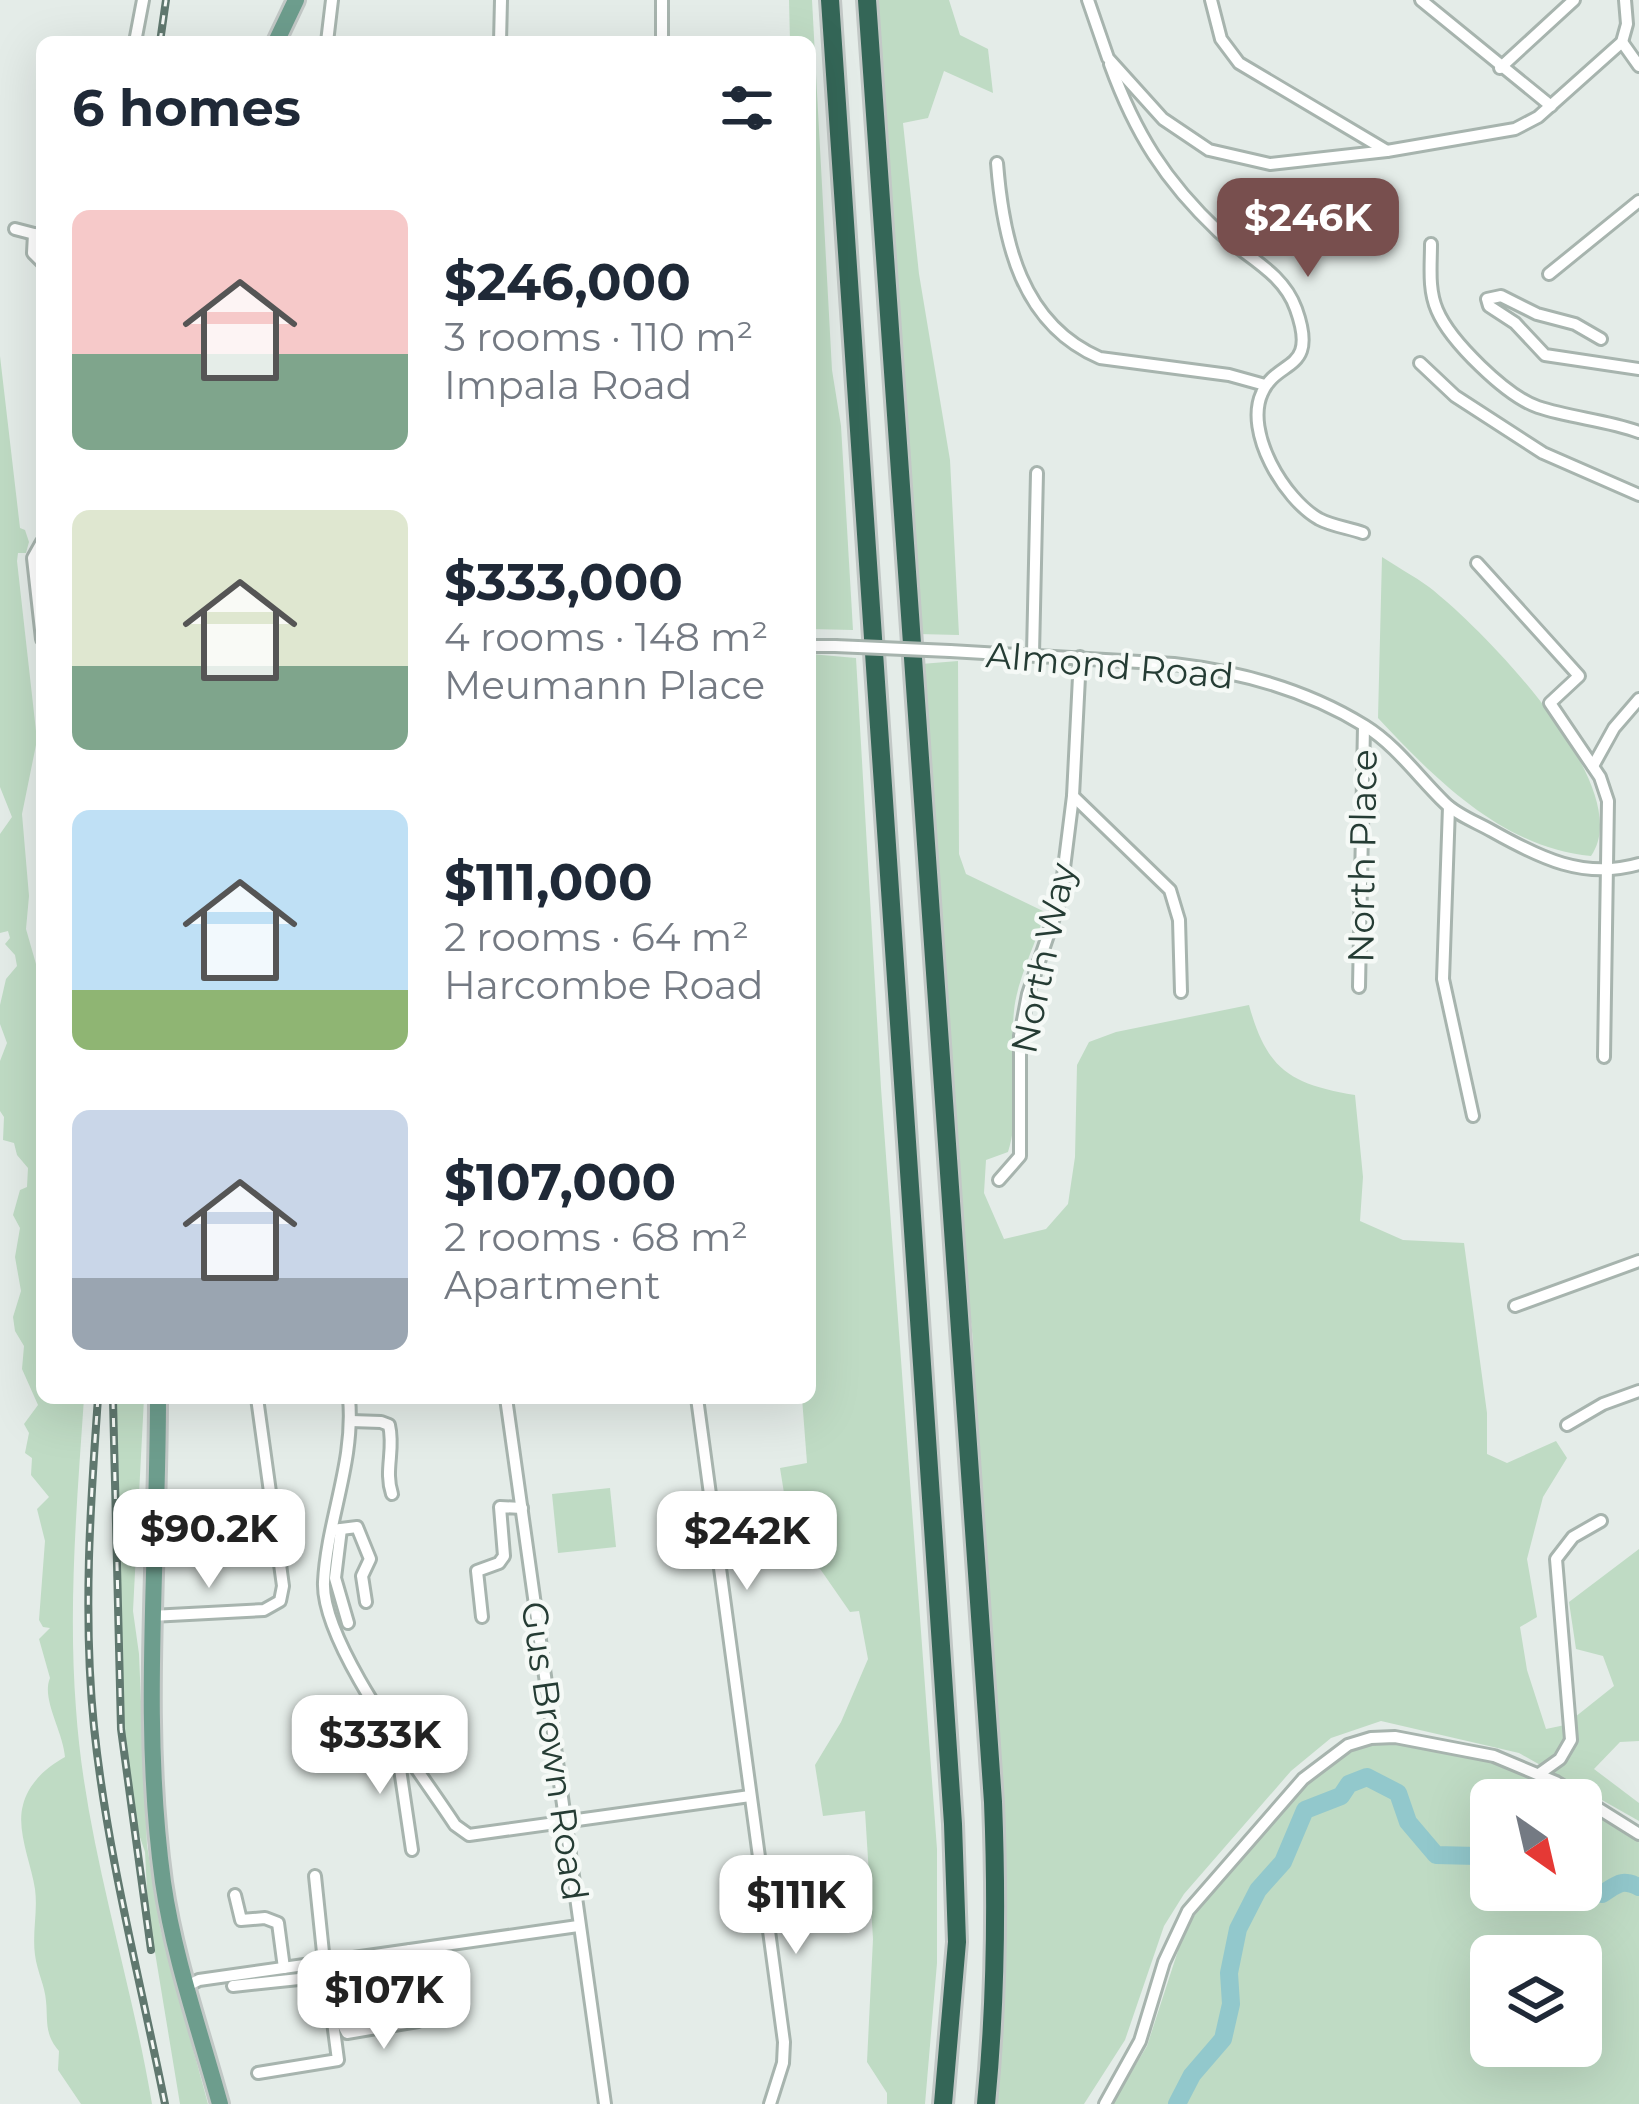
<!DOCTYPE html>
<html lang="en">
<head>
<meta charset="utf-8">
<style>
  body { margin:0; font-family:Montserrat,sans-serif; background:#f2f2f3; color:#1f2937; height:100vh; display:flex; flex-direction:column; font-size:45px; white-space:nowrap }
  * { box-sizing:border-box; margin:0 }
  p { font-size:39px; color:#747a83 }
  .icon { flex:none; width:66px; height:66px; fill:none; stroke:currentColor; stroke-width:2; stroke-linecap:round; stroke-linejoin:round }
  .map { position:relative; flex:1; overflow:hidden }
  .side { position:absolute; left:36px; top:36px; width:780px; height:1368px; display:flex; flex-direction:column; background:#fff; border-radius:18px; box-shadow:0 12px 48px #0002 }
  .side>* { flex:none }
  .needle { width:78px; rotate:146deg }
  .tools { position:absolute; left:1470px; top:1779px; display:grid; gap:24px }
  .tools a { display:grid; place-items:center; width:132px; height:132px; border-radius:18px; background:#fff; box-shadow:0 12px 48px #0002; font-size:60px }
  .price { position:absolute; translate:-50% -102px; padding:0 27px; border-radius:24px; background:#fff; color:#222; font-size:39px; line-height:78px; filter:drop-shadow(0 3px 6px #0008) }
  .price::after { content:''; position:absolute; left:50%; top:72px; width:36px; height:27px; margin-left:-18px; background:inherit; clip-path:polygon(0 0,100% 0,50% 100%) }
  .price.on { background:#784f4e; color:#fff }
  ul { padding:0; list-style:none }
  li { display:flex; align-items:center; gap:36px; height:300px; padding:0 36px }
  li span { display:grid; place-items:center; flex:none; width:336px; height:240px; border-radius:18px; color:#555 }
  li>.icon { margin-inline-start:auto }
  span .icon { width:144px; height:144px; fill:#fffc; stroke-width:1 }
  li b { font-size:51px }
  h2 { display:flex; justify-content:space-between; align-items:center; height:144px; padding:0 36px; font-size:51px }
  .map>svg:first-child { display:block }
</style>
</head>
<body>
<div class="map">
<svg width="1639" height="2104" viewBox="0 0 1639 2104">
  <rect width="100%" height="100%" fill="#e4ece8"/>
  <g fill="#bfdbc4" fill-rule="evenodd">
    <path d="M789 0H812L832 370 841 426 853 630 810 629V366L815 292 810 278V42H790Z"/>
    <path d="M878 0H949L960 35 988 49 993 93 944 71 928 118 903 123 919 274 950 460 959 635 918 634 881 98Z"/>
    <path d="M0 356 20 528 25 530 29 542 26 553H18L17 561 37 740 22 814 29 896 26 929 42 985V1398H84C77 1502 68 1605 76 1709 85 1843 130 1972 152 2104H81L58 2070 59 2051C44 2034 48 2020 46 2001 45 1986 37 1971 35 1955 32 1933 38 1911 35 1889 31 1863 16 1830 23 1805 29 1782 47 1767 65 1757 63 1731 41 1699 50 1678L39 1639 50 1628 43 1627 39 1620 45 1541 37 1509 49 1497 31 1475 32 1458 25 1453 29 1433 24 1424 38 1405 22 1369 24 1346 15 1331 13 1317 21 1291 15 1257 20 1228 13 1215 20 1190 27 1187 28 1168 17 1155 14 1143 3 1140 4 1117 0 1111V1061L7 1043 0 1024V1005L6 979 17 966 15 955 5 944 10 938 8 931 0 933V834L12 817 0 787Z"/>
    <path d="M1382 557C1397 567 1414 576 1429 587 1481 627 1639 787 1591 856 1503 848 1435 779 1378 718Z"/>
    <path d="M810 654 856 658 881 1088 937 1849V1963L925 2104H887V2093L867 2062 873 1939 865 1811 823 1816 815 1765 841 1722 868 1659 859 1611 850 1612 789 1524 780 1468 807 1463 802 1398H810Z"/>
    <path d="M958 661 959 854 966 874 1045 912C1036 944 1017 979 1014 1011 1009 1057 1022 1109 1008 1152L986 1160 984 1193 1004 1239 1046 1229 1068 1204 1075 1157 1077 1065 1089 1042 1116 1032 1249 1005C1267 1070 1290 1084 1355 1095L1363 1177 1360 1221 1403 1240 1464 1243 1487 1413V1454L1507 1463 1556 1441 1567 1458 1543 1497 1527 1559 1537 1617 1520 1627 1527 1670 1546 1729 1565 1725 1614 1686 1603 1656 1576 1649 1569 1602 1639 1549V1741L1620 1742 1594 1769 1639 1803V1821L1519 1753 1381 1721 1331 1738 1291 1771 1184 1894 1164 1926 1125 2040 1084 2104H993L973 1340 961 1232 921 664Z"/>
    <path d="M116 1398H144L133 1611 139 1654 147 1845 160 1927 208 2104H180L148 1910 145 1852 132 1814 122 1722Z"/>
    <path d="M610 1488 616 1547 558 1553 552 1494Z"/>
    <path d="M1372 1743C1434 1744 1522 1763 1572 1800H1491V1890H1581V1807L1639 1840V2104H1112L1147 2046 1186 1926 1287 1802 1322 1767 1350 1750ZM1491 1956H1581V2046H1491Z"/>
  </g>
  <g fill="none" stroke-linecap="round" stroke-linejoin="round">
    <g stroke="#92c8cc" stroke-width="18">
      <path d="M1581 1882 1602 1894C1617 1885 1620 1878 1639 1887"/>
      <path d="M1177 2104 1192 2075 1223 2039 1231 2004 1229 1973 1238 1929 1258 1890 1283 1862 1305 1810 1341 1796 1349 1784 1367 1777 1398 1793 1408 1822 1436 1855 1477 1856 1491 1851"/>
    </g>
    <g stroke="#a7b4ae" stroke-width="16">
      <g id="minor">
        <path d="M662 0V42"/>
        <path d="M1088 0 1108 58 1163 119 1209 150 1270 164 1387 151 1515 129 1538 117 1622 42 1627 24 1625 0"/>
        <path d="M1211 0 1221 39 1239 63 1387 151"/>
        <path d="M1421 0 1551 106"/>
        <path d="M135 42 143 0"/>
        <path d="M327 42 332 0"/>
        <path d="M500 42 501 0"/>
        <path d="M1622 42 1639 66"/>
        <path d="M1110 64C1135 133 1165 181 1219 232 1246 257 1283 272 1296 309 1319 373 1277 358 1262 393 1244 432 1284 499 1319 519 1332 526 1349 528 1363 533"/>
        <path d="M1500 68 1574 0"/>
        <path d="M997 163C1003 241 1021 324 1100 358L1229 375 1265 385"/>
        <path d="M15 229 42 236"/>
        <path d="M34 234 33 253 42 262"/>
        <path d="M1431 244C1431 266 1428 289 1437 310 1450 341 1506 396 1538 407 1571 418 1607 420 1639 432"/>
        <path d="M1549 274 1639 201"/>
        <path d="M1601 339 1575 324 1537 314 1501 296 1487 299 1489 306 1515 323 1545 355 1639 369"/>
        <path d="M1420 363 1455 396 1543 453 1639 495"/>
        <path d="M42 542 33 558 42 639"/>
        <path d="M1477 563 1579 676 1550 703 1600 777 1608 801 1604 1057"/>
        <path d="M810 646H835"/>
        <path d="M950 651 1174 664C1242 672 1307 690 1365 726 1397 746 1418 777 1445 803 1457 815 1476 822 1492 831 1540 858 1584 880 1639 864"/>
        <path d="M1033 654 1037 473"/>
        <path d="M1593 766 1614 728 1639 699"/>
        <path d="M1073 796 1170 890 1179 920 1181 992"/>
        <path d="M1449 807 1443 979 1473 1116"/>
        <path d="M1359 987 1364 726"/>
        <path d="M999 1180 1020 1156V1036L1028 994 1060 900 1073 796 1080 657"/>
        <path d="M1515 1306 1639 1261"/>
        <path d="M349 1398C355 1462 327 1520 324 1582 321 1644 420 1771 455 1825L469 1835 750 1796"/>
        <path d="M506 1398 605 2104"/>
        <path d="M697 1398 784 2042 783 2063 770 2104"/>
        <path d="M351 1421 381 1422 389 1425C395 1450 384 1470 392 1494"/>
        <path d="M1567 1425 1603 1404 1639 1391"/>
        <path d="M341 1529 335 1578 348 1623"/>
        <path d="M333 1530 357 1527 370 1559 362 1576 366 1602"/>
        <path d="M151 1616 264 1610 280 1601 283 1586 257 1398"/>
        <path d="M482 1617 477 1571 499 1563 504 1556 500 1507 522 1508"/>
        <path d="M401 1743 400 1769 412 1850"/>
        <path d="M1539 1774 1560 1759 1571 1740 1556 1559 1573 1537 1601 1521"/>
        <path d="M315 1876 324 1962"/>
        <path d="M235 1895 241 1920 265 1918 278 1923 284 1968"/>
        <path d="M187 1986 199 1980 578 1926"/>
        <path d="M233 1986 318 1977 328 1984 338 2060 258 2073"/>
        <path d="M336 2002 416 1991"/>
        <path d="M339 2018 347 2033 418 2021 410 1950"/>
        <path d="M1105 2104 1140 2041 1164 1962 1188 1911 1303 1779 1348 1745 1371 1738 1395 1737 1494 1756 1556 1782 1639 1834"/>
      </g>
    </g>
    <g stroke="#c2c8c6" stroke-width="22">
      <g id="primary">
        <path d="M276 42 296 0"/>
        <path d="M158 1398C158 1559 141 1722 163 1882 174 1958 200 2031 220 2104"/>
      </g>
    </g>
    <g stroke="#c2c8c6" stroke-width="24">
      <g id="motorway">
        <path d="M830 0 953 1824 957 1942 943 2104"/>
        <path d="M867 0 993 1802C997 1903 996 2002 986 2104"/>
      </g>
    </g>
    <use href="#minor" stroke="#fff" stroke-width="10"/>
    <use href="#primary" stroke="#6d9d8d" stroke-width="16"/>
    <use href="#motorway" stroke="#346657" stroke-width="18"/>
    <g stroke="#60786f" stroke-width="8">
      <g id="rail">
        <path d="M160 42 166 0"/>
        <path d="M98 1398C90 1508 83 1617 94 1727 107 1853 140 1979 165 2104"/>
        <path d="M113 1400 121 1729 151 1950"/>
      </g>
    </g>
    <use href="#rail" stroke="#f5f9f6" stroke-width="3" stroke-dasharray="9" stroke-linecap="butt"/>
    <g stroke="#a7b4ae" stroke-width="16" stroke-linecap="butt">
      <path id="minor-bridge" d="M835 646 950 651"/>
    </g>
    <use href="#minor-bridge" stroke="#fff" stroke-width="10"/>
  </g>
  <g text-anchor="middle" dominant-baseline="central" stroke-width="9" stroke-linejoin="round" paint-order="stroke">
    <g font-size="36" fill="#253c34" stroke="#f5f9f6">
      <text transform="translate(1110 665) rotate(5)">Almond Road</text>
      <text transform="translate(1362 856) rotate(-89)">North Place</text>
      <text transform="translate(1043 958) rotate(-78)">North Way</text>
      <text transform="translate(555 1751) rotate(82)">Gus Brown Road</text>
    </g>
  </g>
</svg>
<div class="tools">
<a><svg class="needle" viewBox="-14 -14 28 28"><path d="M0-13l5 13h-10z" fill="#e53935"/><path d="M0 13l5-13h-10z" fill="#747a83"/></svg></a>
<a><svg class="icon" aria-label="layers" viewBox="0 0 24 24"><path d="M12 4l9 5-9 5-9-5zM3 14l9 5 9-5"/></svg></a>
</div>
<b class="price on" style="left:1308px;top:280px">$246K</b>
<b class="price" style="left:209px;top:1591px">$90.2K</b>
<b class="price" style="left:747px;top:1593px">$242K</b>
<b class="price" style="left:380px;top:1797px">$333K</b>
<b class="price" style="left:796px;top:1957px">$111K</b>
<b class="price" style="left:384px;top:2052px">$107K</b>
<section class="side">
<h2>6 homes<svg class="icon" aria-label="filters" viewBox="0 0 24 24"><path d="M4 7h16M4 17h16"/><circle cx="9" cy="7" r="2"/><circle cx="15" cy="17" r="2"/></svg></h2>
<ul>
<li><span style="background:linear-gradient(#f6c9c9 60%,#7fa58c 0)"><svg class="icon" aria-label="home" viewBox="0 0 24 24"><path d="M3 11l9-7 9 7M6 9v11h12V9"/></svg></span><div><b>$246,000</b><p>3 rooms · 110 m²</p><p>Impala Road</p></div></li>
<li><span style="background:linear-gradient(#dfe7d0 65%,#7fa58c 0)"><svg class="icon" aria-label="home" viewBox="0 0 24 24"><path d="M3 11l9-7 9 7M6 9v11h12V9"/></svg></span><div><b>$333,000</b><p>4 rooms · 148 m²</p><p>Meumann Place</p></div></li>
<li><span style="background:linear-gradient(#bfe0f5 75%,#8fb573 0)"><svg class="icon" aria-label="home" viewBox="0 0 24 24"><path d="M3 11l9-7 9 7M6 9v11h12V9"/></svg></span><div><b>$111,000</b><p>2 rooms · 64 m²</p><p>Harcombe Road</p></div></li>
<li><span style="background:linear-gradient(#c9d6e8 70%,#9aa5b1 0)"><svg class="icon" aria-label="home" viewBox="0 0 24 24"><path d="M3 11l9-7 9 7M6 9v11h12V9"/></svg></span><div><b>$107,000</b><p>2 rooms · 68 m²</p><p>Apartment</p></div></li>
</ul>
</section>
</div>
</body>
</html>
